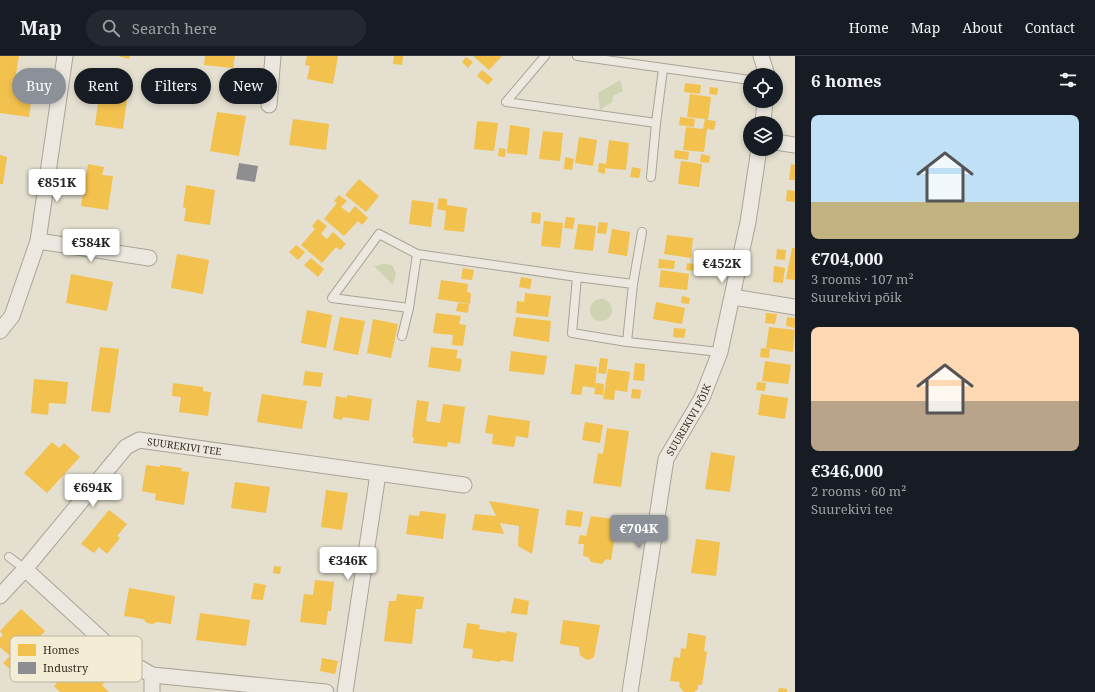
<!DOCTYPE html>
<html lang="en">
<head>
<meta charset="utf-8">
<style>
  body { margin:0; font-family:"Noto Serif",serif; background:#242831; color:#f1f3f6; height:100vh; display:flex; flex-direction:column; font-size:15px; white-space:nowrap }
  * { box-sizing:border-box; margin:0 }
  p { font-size:13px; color:#9ea1a6 }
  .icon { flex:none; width:22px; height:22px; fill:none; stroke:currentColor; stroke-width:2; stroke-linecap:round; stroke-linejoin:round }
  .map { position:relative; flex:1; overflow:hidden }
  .panel { display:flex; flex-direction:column; background:#171b24; width:300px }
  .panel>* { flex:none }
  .hud { position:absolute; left:12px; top:12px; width:380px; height:36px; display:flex; gap:8px }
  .buttons { position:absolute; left:743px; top:12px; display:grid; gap:8px }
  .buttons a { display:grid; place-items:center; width:40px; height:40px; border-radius:50%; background:#171b24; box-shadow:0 2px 6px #0003; font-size:20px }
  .price { position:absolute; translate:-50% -34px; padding:0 9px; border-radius:4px; background:#fff; color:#222; font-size:13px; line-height:26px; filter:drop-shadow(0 1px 2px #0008) }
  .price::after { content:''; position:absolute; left:50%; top:24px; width:12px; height:9px; margin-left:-6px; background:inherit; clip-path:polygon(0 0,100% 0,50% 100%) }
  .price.selected { background:#8c9099; color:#fff }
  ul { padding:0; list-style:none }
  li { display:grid; align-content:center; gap:8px; height:212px; padding:0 16px }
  li span { display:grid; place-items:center; height:124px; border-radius:8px; color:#555 }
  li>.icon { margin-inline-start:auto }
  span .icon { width:72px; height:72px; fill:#fffc; stroke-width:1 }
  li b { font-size:17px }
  h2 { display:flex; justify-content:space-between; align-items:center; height:48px; padding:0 16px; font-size:17px }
  .chip { padding:0 14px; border-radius:18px; background:#171b24; box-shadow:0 2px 6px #0003; font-size:14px; line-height:36px }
  .chip.selected { background:#8c9099; color:#fff }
  header { display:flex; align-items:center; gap:24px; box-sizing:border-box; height:56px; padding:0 20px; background:#171b24; border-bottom:1px solid #363941 }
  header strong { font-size:19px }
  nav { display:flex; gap:22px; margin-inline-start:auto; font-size:14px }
  .search { width:280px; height:36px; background:#242831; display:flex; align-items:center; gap:10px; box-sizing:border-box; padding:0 14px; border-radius:22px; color:#9ea1a6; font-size:15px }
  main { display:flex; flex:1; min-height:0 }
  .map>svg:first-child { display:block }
</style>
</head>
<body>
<header>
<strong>Map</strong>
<div class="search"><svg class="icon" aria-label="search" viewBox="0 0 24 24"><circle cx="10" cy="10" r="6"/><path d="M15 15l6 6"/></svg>Search here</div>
<nav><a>Home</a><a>Map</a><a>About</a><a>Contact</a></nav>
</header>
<main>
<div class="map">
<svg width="795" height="636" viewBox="0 0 795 636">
  <rect width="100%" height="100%" fill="#e4dfce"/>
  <g fill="#d0d3b1">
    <path d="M620 24 623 35 613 40 612 46 600 54 598 37Z"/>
    <path d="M384 208 392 209 396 217 393 229 374 210Z"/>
    <circle cx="601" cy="254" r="11"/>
  </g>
  <g fill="#f2c14e">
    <path d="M0 0H19L15 24 34 27 29 61 0 57Z"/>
    <path d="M118 0H130L129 3Z"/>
    <path d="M205 0H235L233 12 204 9Z"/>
    <path d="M307 0H338L333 28 307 23 310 10 305 9Z"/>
    <path d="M394 0H403L402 9 393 8Z"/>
    <path d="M473 0H502L489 14Z"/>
    <path d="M466 1 473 6 468 12 462 6Z"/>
    <path d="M482 14 493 23 488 29 477 20Z"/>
    <path d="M685 27 701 29 700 38 684 36Z"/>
    <path d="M710 31 718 32 717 39 709 38Z"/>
    <path d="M100 32 128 36 123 73 95 69Z"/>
    <path d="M690 38 711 41 708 64 716 65 714 74 707 73 704 96 683 94 686 71 703 73 705 63 687 61Z"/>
    <path d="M217 56 246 60 239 100 210 95Z"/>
    <path d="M680 61 695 63 694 71 679 69Z"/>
    <path d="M293 63 329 68 326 94 289 89Z"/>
    <path d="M477 65 498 67 494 95 474 93Z"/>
    <path d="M510 69 530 72 527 99 507 97Z"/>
    <path d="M543 75 563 77 560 105 539 103Z"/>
    <path d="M579 81 597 84 593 110 575 107Z"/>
    <path d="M609 84 629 87 626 114 605 112V118L598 116 599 107 606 108Z"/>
    <path d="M499 92 506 93 505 101 498 100Z"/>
    <path d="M675 94 689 96 688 104 674 102Z"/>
    <path d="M701 98 710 100 709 107 700 106Z"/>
    <path d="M0 99 7 101 3 128H0Z"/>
    <path d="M565 101 574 103 572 114 564 113Z"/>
    <path d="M681 105 702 108 699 131 678 128Z"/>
    <path d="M88 108 104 111 102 119 113 120 108 154 81 150Z"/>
    <path d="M791 108 795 109V124H789Z"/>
    <path d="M632 111 641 113 639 122 630 121Z"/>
    <path d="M359 123 379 140 366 156 345 139Z"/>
    <path d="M186 129 215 134 210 169 184 165 186 152 183 151Z"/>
    <path d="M787 134 795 135V146L786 145Z"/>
    <path d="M339 139 347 145 341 151 349 157 355 150 368 162 362 169 358 165 344 180 324 163 337 147 334 145Z"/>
    <path d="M439 142 447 143V149L467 152 464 176 444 174 446 155 437 153Z"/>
    <path d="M412 144 434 147 431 171 409 168Z"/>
    <path d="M532 156 541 157 540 168 531 167Z"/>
    <path d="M566 161 575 162 573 173 564 172Z"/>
    <path d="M318 163 327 170 321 178 327 183 333 176 346 188 340 194 336 191 322 207 301 189 315 173 312 170Z"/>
    <path d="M544 165 563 167 560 192 541 190Z"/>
    <path d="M599 166 608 167 606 178 597 177Z"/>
    <path d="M578 168 596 170 593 195 574 193Z"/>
    <path d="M612 173 630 176 627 200 608 197Z"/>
    <path d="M667 179 693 182 691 202 664 198Z"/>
    <path d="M296 189 305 196 298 204 289 196Z"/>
    <path d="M792 192H795V224L786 223Z"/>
    <path d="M777 193 786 194 785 204 776 203Z"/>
    <path d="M177 198 209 204 203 238 171 232Z"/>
    <path d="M311 202 324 213 318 221 304 209Z"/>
    <path d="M659 203 675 205 674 213 658 212Z"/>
    <path d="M687 207 695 208 694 215 686 214Z"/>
    <path d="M774 210 785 212 783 227 773 226Z"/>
    <path d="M463 212 474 214 472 224 461 223Z"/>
    <path d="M661 214 689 218 687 234 659 231Z"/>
    <path d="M71 218 113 226 107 255 66 247Z"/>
    <path d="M521 221 532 223 530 233 519 231Z"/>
    <path d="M441 224 468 228 467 236 471 237 470 248 438 243Z"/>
    <path d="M525 237 551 240 548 261 516 257 517 245 524 246Z"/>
    <path d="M682 240 690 242 689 248 681 247Z"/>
    <path d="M656 246 685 252 682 268 653 263Z"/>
    <path d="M458 247 469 248 468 257 456 255Z"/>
    <path d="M307 254 332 259 326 292 301 287Z"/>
    <path d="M436 257 461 260 459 268 466 269 463 290 452 289 453 279 433 277Z"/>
    <path d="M766 257 777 258 775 268 765 267Z"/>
    <path d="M340 261 365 265 358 299 333 294Z"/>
    <path d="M516 261 551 265 549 286 513 280Z"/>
    <path d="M787 261 795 262V272L786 270Z"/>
    <path d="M373 263 398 268 391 302 367 297Z"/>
    <path d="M769 271 795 274 793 296 766 292Z"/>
    <path d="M674 272 686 273 684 282 673 281Z"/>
    <path d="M100 291 119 293 110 357 91 355Z"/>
    <path d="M431 291 458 294 456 302 462 303 460 316 428 311Z"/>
    <path d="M761 292 770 293 769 302 760 301Z"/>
    <path d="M511 295 547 300 544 319 509 315Z"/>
    <path d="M600 302 608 303 606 318 598 317Z"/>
    <path d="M765 305 791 309 788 328 762 325Z"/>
    <path d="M635 307 645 308 644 325 633 324Z"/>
    <path d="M575 308 597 311 595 332 583 330 581 339 571 338Z"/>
    <path d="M608 313 630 316 627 336 615 334 614 344 603 343Z"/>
    <path d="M305 315 323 317 321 331 303 329Z"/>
    <path d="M34 323 68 326 66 348 49 347 48 359 31 357Z"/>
    <path d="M757 326 766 327 765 335 756 334Z"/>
    <path d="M173 327 203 331V335L211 336 208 360 179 356 181 341 172 340Z"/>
    <path d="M596 327 604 328 603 339 594 338Z"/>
    <path d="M632 333 641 334 640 343 631 342Z"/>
    <path d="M262 338 307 345 302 373 257 366Z"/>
    <path d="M761 338 788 342 785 363 758 359Z"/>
    <path d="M347 339 372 343 369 365 343 361 342 364 333 362 336 340 347 342Z"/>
    <path d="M417 344 429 346 426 365 440 367 443 348 465 351 460 388 448 386 447 391 413 387 414 381H412Z"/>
    <path d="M488 359 530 365 528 382 516 380 514 391 492 388 493 378 485 377Z"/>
    <path d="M585 366 603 369 600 387 582 384Z"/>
    <path d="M607 372 629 375 621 431 593 427 598 397 603 398Z"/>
    <path d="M52 386 59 392 64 387 80 401 47 437 24 417Z"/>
    <path d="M711 396 735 400 730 436 705 433Z"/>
    <path d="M146 409 160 411V409L182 412 181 415 189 416 184 449 155 444 156 438 142 435Z"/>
    <path d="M235 426 270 431 266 457 231 452Z"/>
    <path d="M326 434 348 437 342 474 321 471Z"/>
    <path d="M489 445 539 453 532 498 518 490 519 470 500 467 504 478 472 474 475 458 496 460Z"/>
    <path d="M109 454 127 468 117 480 120 482 107 498 99 491 94 497 81 488Z"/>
    <path d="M567 454 583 456 581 471 565 469Z"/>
    <path d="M420 455 446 458 443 483 406 478 409 459 419 460Z"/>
    <path d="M591 460 613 463 612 472 616 473 611 504 606 503 602 508 591 506 588 501 583 500 584 488H578L580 479 586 480Z"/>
    <path d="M696 483 720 486 716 520 691 517Z"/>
    <path d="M274 510 281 511 280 518 273 517Z"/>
    <path d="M315 524 334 526 331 555H328L326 569 300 566 304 538 313 539Z"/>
    <path d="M254 527 266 529 263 544 251 543Z"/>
    <path d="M129 532 175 540 171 568 158 566 152 568 147 567 143 563 124 560Z"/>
    <path d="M397 538 424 541 422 553H416L412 588 384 585 389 545H396Z"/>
    <path d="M514 542 529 545 527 559 511 557Z"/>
    <path d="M21 553 45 575 10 613 3 607 10 600 0 591V582L3 579 0 575Z"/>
    <path d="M200 557 250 564 246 590 196 584Z"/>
    <path d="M563 564 600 569 594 601 589 604 585 603 580 599 579 591 560 588Z"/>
    <path d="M467 567 480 569 479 573 505 577 506 575 517 577 513 606 501 604 500 606 472 602 473 593 463 592Z"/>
    <path d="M688 577 706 580 704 595 707 596 702 629H698V633L694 636H684L679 630 680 626 670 625 674 601 680 602 681 592 686 593Z"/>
    <path d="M79 602 105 626 102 629 109 636H60L54 630Z"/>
    <path d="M322 602 338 605 335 618 320 615Z"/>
    <path d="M779 632 787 633V636H778Z"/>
  </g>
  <path fill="#8d8d92" d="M239 107 258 110 255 126 236 123Z"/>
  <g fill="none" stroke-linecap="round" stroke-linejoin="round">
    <g stroke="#a9a497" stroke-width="10">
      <g id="service">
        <path d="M545 0 506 46 656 67 663 13"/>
        <path d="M577 0 750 24"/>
        <path d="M651 121 656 67"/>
        <path d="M417 198 409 252 332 242 379 178 417 198 577 221"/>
        <path d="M633 228 642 176"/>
        <path d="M402 280 409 252"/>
        <path d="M627 286 633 228 577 221 572 277 627 286 720 296"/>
        <path d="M9 501 25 513"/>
      </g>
    </g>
    <g stroke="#a9a497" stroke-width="17">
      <g id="minor">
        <path d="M761 0 767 19"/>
        <path d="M269 49 273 0"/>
        <path d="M763 67 765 45"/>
        <path d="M776 86 795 89"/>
        <path d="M38 185 149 202"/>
        <path d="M733 241 795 251"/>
        <path d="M0 275 12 260 38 185 65 0"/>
        <path d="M0 540 25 513"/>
        <path d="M152 636V619"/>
        <path id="s1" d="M326 636 152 619 122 602 25 513 126 391 139 384 464 429"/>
        <path d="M345 636 378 418"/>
        <path id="s2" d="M630 636 666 403 702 342 720 296 748 166 759 93"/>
      </g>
    </g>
    <use href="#service" stroke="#ece8df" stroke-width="8"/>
    <use href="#minor" stroke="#ece8df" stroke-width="15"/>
  </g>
  <g text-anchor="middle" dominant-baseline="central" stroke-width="4" stroke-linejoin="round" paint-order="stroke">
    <g font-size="10" fill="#372d1f" stroke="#f4edd5">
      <text stroke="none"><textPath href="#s2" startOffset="281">SUUREKIVI PÕIK</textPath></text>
      <text stroke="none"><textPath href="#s1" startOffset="560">SUUREKIVI TEE</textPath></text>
    </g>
  </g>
  <rect x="10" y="580" width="132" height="46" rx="6" fill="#f4edd5" stroke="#bbb39e" stroke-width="1"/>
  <rect x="18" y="588" width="18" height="12" fill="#f2c14e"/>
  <rect x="18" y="606" width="18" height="12" fill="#8d8d92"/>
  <g font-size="11" fill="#372d1f">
    <text x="43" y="598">Homes</text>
    <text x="43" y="616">Industry</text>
  </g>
</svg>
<div class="buttons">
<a><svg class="icon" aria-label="locate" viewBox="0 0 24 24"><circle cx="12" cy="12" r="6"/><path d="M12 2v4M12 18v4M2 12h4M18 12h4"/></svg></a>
<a><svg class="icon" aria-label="layers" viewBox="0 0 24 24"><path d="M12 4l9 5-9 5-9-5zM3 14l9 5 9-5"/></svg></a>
</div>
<b class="price" style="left:57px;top:147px">€851K</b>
<b class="price" style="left:91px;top:207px">€584K</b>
<b class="price" style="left:722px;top:228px">€452K</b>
<b class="price" style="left:93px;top:452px">€694K</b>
<b class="price selected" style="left:639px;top:493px">€704K</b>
<b class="price" style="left:348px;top:525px">€346K</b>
<div class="hud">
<a class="chip selected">Buy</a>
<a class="chip">Rent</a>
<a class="chip">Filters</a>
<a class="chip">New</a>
</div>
</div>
<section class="panel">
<h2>6 homes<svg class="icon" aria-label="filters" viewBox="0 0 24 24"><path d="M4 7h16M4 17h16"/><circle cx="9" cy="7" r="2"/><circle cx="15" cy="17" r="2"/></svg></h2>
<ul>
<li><span style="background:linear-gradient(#bfe0f5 70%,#c2b280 0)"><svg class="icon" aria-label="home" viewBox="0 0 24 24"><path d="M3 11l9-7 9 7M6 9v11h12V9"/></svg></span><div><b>€704,000</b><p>3 rooms · 107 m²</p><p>Suurekivi põik</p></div></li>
<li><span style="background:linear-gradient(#ffd9b3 60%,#b9a48a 0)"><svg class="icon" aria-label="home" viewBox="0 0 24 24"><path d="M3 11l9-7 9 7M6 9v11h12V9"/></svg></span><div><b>€346,000</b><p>2 rooms · 60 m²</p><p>Suurekivi tee</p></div></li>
</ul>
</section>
</main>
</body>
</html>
